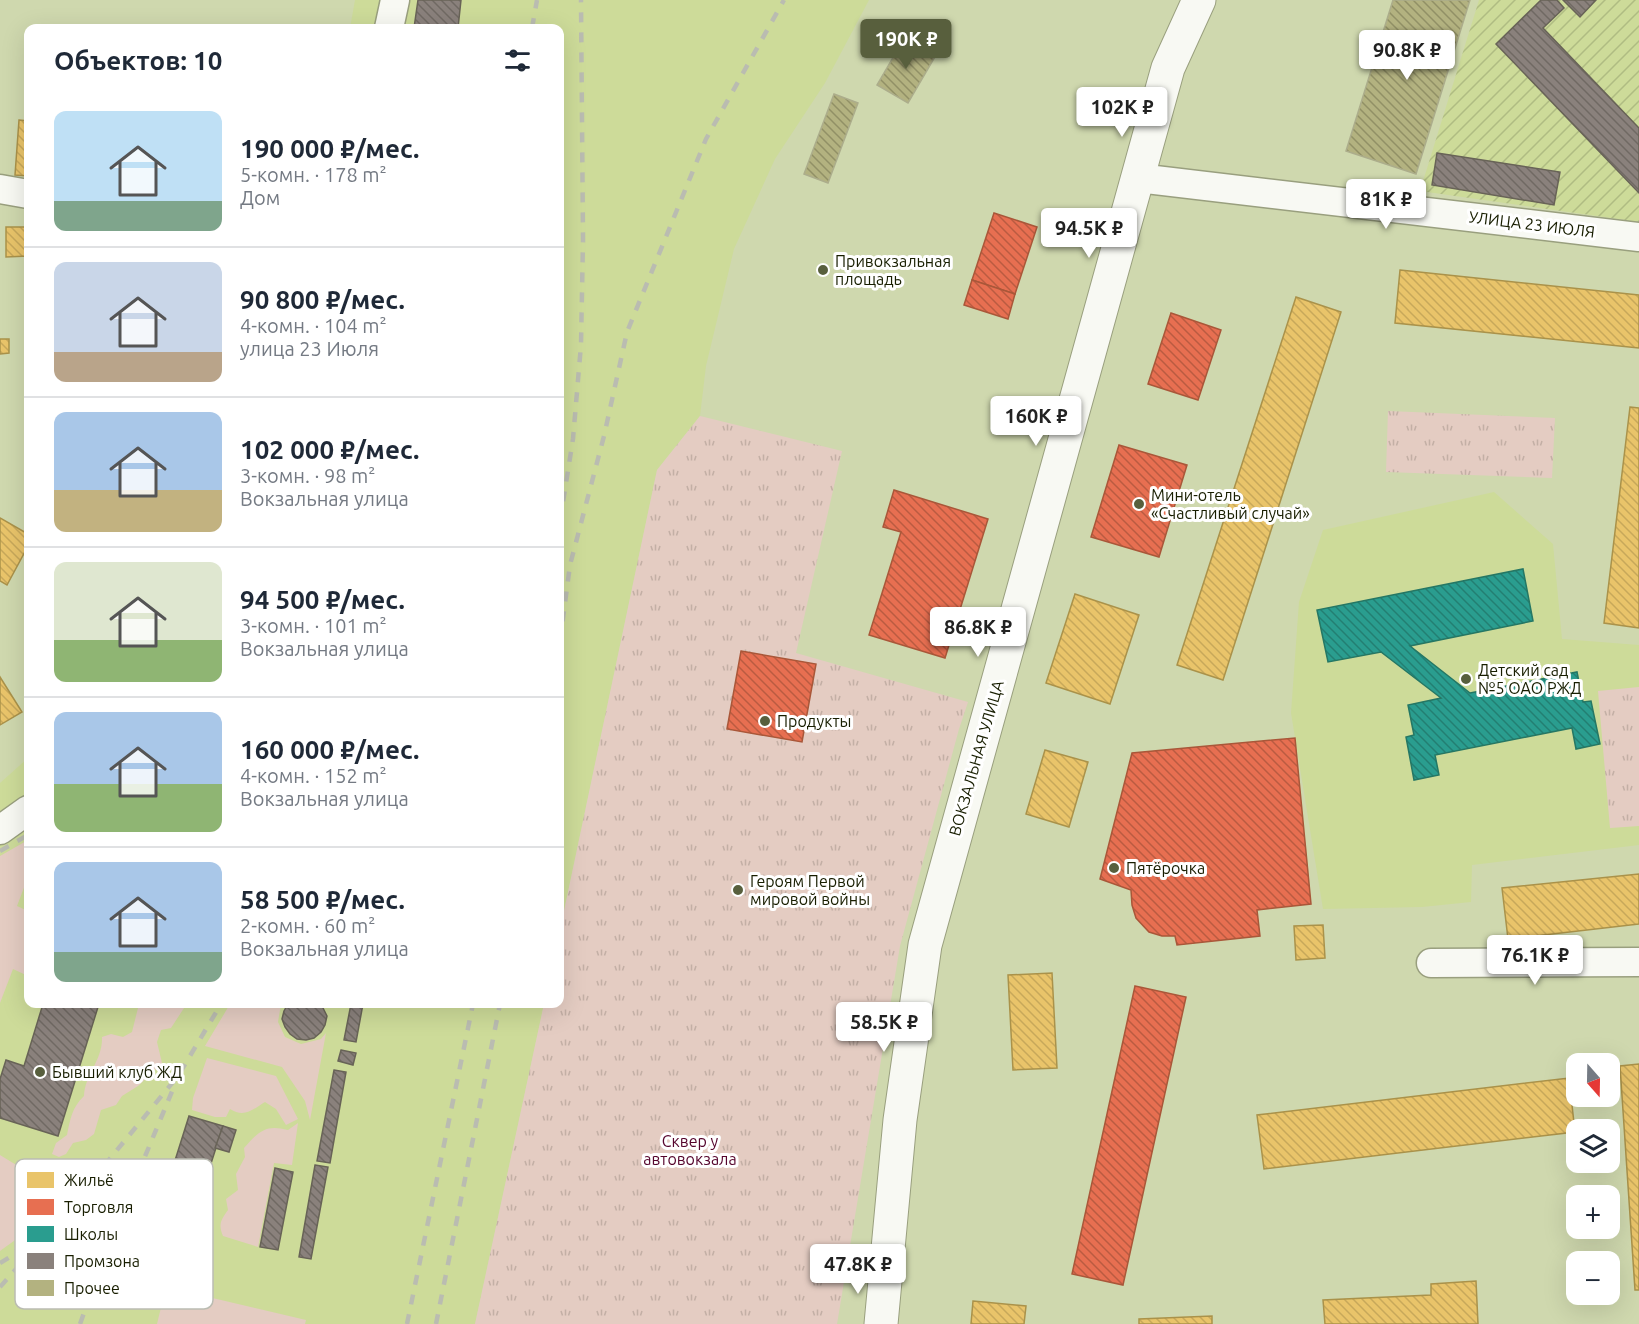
<!DOCTYPE html>
<html lang="ru">
<head>
<meta charset="utf-8">
<style>
  body { margin:0; font-family:Ubuntu,sans-serif; background:#f6f6f7; color:#1f2937; height:100vh; display:flex; flex-direction:column; font-size:22px; white-space:nowrap }
  * { box-sizing:border-box; margin:0 }
  p { font-size:20px; color:#747a83 }
  .icon { flex:none; width:33px; height:33px; fill:none; stroke:currentColor; stroke-width:2; stroke-linecap:round; stroke-linejoin:round }
  .map { position:relative; flex:1; overflow:hidden }
  .side { position:absolute; left:24px; top:24px; width:540px; height:984px; display:flex; flex-direction:column; background:#fff; border-radius:12px; box-shadow:0 6px 24px #0002 }
  .side>* { flex:none }
  .needle { width:39px; rotate:160deg }
  .controls { position:absolute; left:1566px; top:1053px; display:grid; gap:12px }
  .controls a { display:grid; place-items:center; width:54px; height:54px; border-radius:12px; background:#fff; box-shadow:0 6px 24px #0002; font-size:30px }
  .price { position:absolute; translate:-50% -51px; padding:0 14px; border-radius:6px; background:#fff; color:#222; font-size:20px; line-height:39px; filter:drop-shadow(0 2px 3px #0008) }
  .price::after { content:''; position:absolute; left:50%; top:36px; width:18px; height:14px; margin-left:-9px; background:inherit; clip-path:polygon(0 0,100% 0,50% 100%) }
  .price.active { background:#585f3d; color:#fff }
  ul { padding:0; list-style:none }
  li { display:flex; align-items:center; gap:18px; height:150px; padding:0 30px }
  li+li { border-top:2px solid #e0e1e3 }
  li span { display:grid; place-items:center; flex:none; width:168px; height:120px; border-radius:12px; color:#555 }
  li>.icon { margin-inline-start:auto }
  span .icon { width:72px; height:72px; fill:#fffc; stroke-width:1 }
  li b { font-size:26px }
  h2 { display:flex; justify-content:space-between; align-items:center; height:72px; padding:0 30px; font-size:26px }
  .map>svg:first-child { display:block }
</style>
</head>
<body>
<div class="map">
<svg width="1639" height="1324" viewBox="0 0 1639 1324">
  <defs>
    <pattern id="industrial-furrows" width="10" height="10" patternUnits="userSpaceOnUse" patternTransform="scale(1.5)"><rect width="10" height="10" fill="#cddb99"/><path d="M-1 1l2-2M0 10L10 0M9 11l2-2" fill="none" stroke="#afbc82"/></pattern>
    <pattern id="park-tufts" width="24" height="20" patternUnits="userSpaceOnUse" patternTransform="scale(1.5)"><rect width="24" height="20" fill="#e4ccc2"/><path d="M3 7l-1-3M5 7V3M7 7l1-3M15 17l-1-3M17 17v-4M19 17l1-3" fill="none" stroke="#c3afa5"/></pattern>
    <pattern id="homes-back-hatch" width="6" height="6" patternUnits="userSpaceOnUse" patternTransform="scale(1.5)"><rect width="6" height="6" fill="#e9c46a"/><path d="M-1 5l2 2M0 0l6 6M5-1l2 2" fill="none" stroke="#c7a85a"/></pattern>
    <pattern id="shops-back-hatch" width="6" height="6" patternUnits="userSpaceOnUse" patternTransform="scale(1.5)"><rect width="6" height="6" fill="#e76f51"/><path d="M-1 5l2 2M0 0l6 6M5-1l2 2" fill="none" stroke="#ba5b41"/></pattern>
    <pattern id="schools-back-hatch" width="6" height="6" patternUnits="userSpaceOnUse" patternTransform="scale(1.5)"><rect width="6" height="6" fill="#2a9d8f"/><path d="M-1 5l2 2M0 0l6 6M5-1l2 2" fill="none" stroke="#237f72"/></pattern>
    <pattern id="industry-back-hatch" width="6" height="6" patternUnits="userSpaceOnUse" patternTransform="scale(1.5)"><rect width="6" height="6" fill="#8a817c"/><path d="M-1 5l2 2M0 0l6 6M5-1l2 2" fill="none" stroke="#706963"/></pattern>
    <pattern id="building-back-hatch" width="6" height="6" patternUnits="userSpaceOnUse" patternTransform="scale(1.5)"><rect width="6" height="6" fill="#b3b280"/><path d="M-1 5l2 2M0 0l6 6M5-1l2 2" fill="none" stroke="#919066"/></pattern>
  </defs>
  <rect width="100%" height="100%" fill="#cfd8ae"/>
  <g fill="#cddb99">
    <path d="M355 0H869L825 83 775 159 734 249 706 366 700 416 657 470 560 930V28H350Z"/>
    <path d="M1494 492 1553 544 1562 639 1639 645V845L1472 865 1471 902 1422 907 1323 909 1291 713 1299 602 1323 530Z"/>
    <path d="M28 758V1004H544L475 1324H0V783Z"/>
  </g>
  <path fill="url(#industrial-furrows)" d="M1479 0H1639V222L1420 191Z"/>
  <g fill="#e4ccc2">
    <path d="M28 840V877L17 906 28 911V976L13 969 0 1003V856Z"/>
    <path d="M139 1004H184V1008L171 1028 161 1030 157 1042 162 1063 138 1086 122 1096 116 1105 101 1110 94 1134 86 1140 73 1143 66 1154 59 1157 52 1154 56 1143 67 1135C70 1120 72 1107 84 1096 85 1074 103 1060 102 1037L111 1034 123 1037 132 1032Z"/>
    <path d="M230 1004H281L278 1022 285 1037 301 1044 321 1039 326 1033 310 1120 305 1101 282 1067 205 1046Z"/>
    <path d="M207 1058 276 1076 298 1119 286 1125 276 1109 265 1102C252 1110 244 1118 230 1109L226 1117H215L192 1110 193 1098Z"/>
    <path d="M298 1123 292 1165 274 1163 258 1247 223 1236C218 1224 221 1220 228 1210L226 1199 238 1190 236 1174 245 1157 244 1148C259 1131 266 1124 288 1130Z"/>
    <path d="M0 1155 44 1182C51 1215 24 1234 0 1251Z"/>
    <path d="M166 1287 306 1320 305 1324H157Z"/>
  </g>
  <g fill="url(#park-tufts)">
    <path d="M1388 411 1555 418 1552 478 1386 472Z"/>
    <path d="M700 416 842 451 796 653 968 702 959 729 900 946 837 1324H475L544 1004H560V930L657 470Z"/>
    <path d="M1639 687V826L1610 828 1598 691Z"/>
  </g>
  <g fill="url(#homes-back-hatch)" stroke="#aa924a" stroke-width="1.5">
    <path d="M19 120 28 121V176L15 175Z"/>
    <path d="M6 227H28V256L6 257Z"/>
    <path d="M1400 270 1639 295V348L1395 323Z"/>
    <path d="M1296 297 1341 312 1223 680 1177 665Z"/>
    <path d="M0 339H9V353L0 354Z"/>
    <path d="M1630 407 1639 408V628L1604 623Z"/>
    <path d="M0 518 28 534V546L7 585 0 581Z"/>
    <path d="M1075 594 1139 615 1110 704 1046 683Z"/>
    <path d="M0 677 22 712 0 725Z"/>
    <path d="M1045 750 1088 762 1069 827 1026 814Z"/>
    <path d="M1639 874V924L1508 939 1502 888Z"/>
    <path d="M1323 925 1325 958 1296 960 1294 926Z"/>
    <path d="M1052 973 1057 1068 1013 1070 1008 975Z"/>
    <path d="M1639 1064V1290H1635L1620 1066Z"/>
    <path d="M1569 1078 1575 1132 1264 1169 1257 1115Z"/>
    <path d="M1476 1281 1478 1324H1325L1323 1300 1431 1295V1284Z"/>
    <path d="M973 1301 1026 1306 1024 1324H971Z"/>
    <path d="M1212 1316V1324H1139V1319Z"/>
  </g>
  <g fill="url(#shops-back-hatch)" stroke="#a95739" stroke-width="1.5">
    <path d="M994 213 1037 227 1015 294 972 280Z"/>
    <path d="M972 280 1015 294 1008 319 964 305Z"/>
    <path d="M1171 313 1221 330 1198 400 1148 384Z"/>
    <path d="M1119 445 1187 465 1159 557 1091 537Z"/>
    <path d="M894 490 988 519 945 658 869 635 901 532 883 527Z"/>
    <path d="M741 651 816 664 802 742 727 729Z"/>
    <path d="M1295 738 1311 904 1257 910 1260 936 1177 945 1175 936H1162L1149 932 1136 918 1132 905 1131 890 1100 879 1132 753Z"/>
    <path d="M1135 986 1186 997 1123 1285 1072 1274Z"/>
  </g>
  <path fill="url(#schools-back-hatch)" stroke="#257764" stroke-width="1.5" d="M1523 569 1533 621 1410 646 1470 693 1577 672 1583 702 1591 701 1600 744 1576 749 1572 728 1435 755 1439 775 1414 780 1406 737 1414 735 1408 705 1441 698 1381 652 1328 662 1317 610Z"/>
  <g fill="url(#industry-back-hatch)" stroke="#686357" stroke-width="1.5">
    <path d="M418 0H461L458 28H414Z"/>
    <path d="M1541 0H1557L1564 8 1543 28 1639 128V193L1496 44Z"/>
    <path d="M1563 0H1596L1580 17Z"/>
    <path d="M1437 153 1560 172 1554 205 1432 185Z"/>
    <path d="M43 1004H86L98 1007 58 1136 0 1118V1079L6 1060 24 1066Z"/>
    <path d="M288 1004H321L327 1016 325 1025 321 1032 314 1038 306 1040 297 1039 290 1034 285 1027 282 1019 284 1011Z"/>
    <path d="M351 1004H363L356 1042 344 1040Z"/>
    <path d="M341 1050 356 1053 353 1065 338 1061Z"/>
    <path d="M334 1070 346 1072 330 1163 317 1161Z"/>
    <path d="M189 1116 223 1126 189 1232 156 1221Z"/>
    <path d="M223 1126 236 1130 229 1152 215 1148Z"/>
    <path d="M315 1165 328 1167 311 1259 299 1257Z"/>
    <path d="M275 1168 293 1172 278 1250 260 1247Z"/>
  </g>
  <g fill="url(#building-back-hatch)" stroke="#acad8b" stroke-width="1.5">
    <path d="M1393 0H1470L1416 174 1346 151Z"/>
    <path d="M905 37 936 55 908 103 877 85Z"/>
    <path d="M834 94 858 103 828 183 804 174Z"/>
  </g>
  <g fill="none" stroke-linecap="round" stroke-linejoin="round">
    <g stroke="#999f7e" stroke-width="31">
      <g id="street">
        <path d="M389 28 395 0"/>
        <path d="M1138 178 1639 237"/>
        <path d="M0 189 28 194"/>
        <path d="M0 830 28 810"/>
        <path d="M1431 963 1639 962"/>
      </g>
    </g>
    <g stroke="#999f7e" stroke-width="35">
      <path id="secondary" d="M881 1324 900 1120 925 945 1168 68 1199 0"/>
    </g>
    <use href="#street" stroke="#f8f9f3" stroke-width="28"/>
    <use href="#secondary" stroke="#f8f9f3" stroke-width="33"/>
    <g stroke="#babcb1" stroke-width="4.5" stroke-dasharray="10 10" stroke-linecap="butt">
      <path d="M532 28 537 0"/>
      <path d="M560 521 573 439 581 345 583 240 581 0"/>
      <path d="M560 641 570 565 604 436 627 332 706 139 784 0"/>
      <path d="M0 851 28 835"/>
      <path d="M0 1263 10 1257 65 1202"/>
      <path d="M0 1287 52 1229 178 1076 221 1004"/>
      <path d="M80 1324 112 1236 173 1089"/>
      <path d="M407 1324 473 1004"/>
      <path d="M436 1324 500 1004"/>
    </g>
  </g>
  <g fill="#585f3d" stroke="#fff" stroke-width="2">
    <circle cx="823" cy="270" r="6"/>
    <circle cx="1139" cy="504" r="6"/>
    <circle cx="1466" cy="679" r="6"/>
    <circle cx="765" cy="721" r="6"/>
    <circle cx="1114" cy="868" r="6"/>
    <circle cx="738" cy="890" r="6"/>
    <circle cx="40" cy="1072" r="6"/>
  </g>
  <g text-anchor="middle" dominant-baseline="central" stroke-width="6" stroke-linejoin="round" paint-order="stroke">
    <g font-size="16" fill="#181e00" stroke="#fff">
      <text transform="translate(1532 224) rotate(7)">УЛИЦА 23 ИЮЛЯ</text>
      <text transform="translate(976 758) rotate(-74)">ВОКЗАЛЬНАЯ УЛИЦА</text>
    </g>
    <g font-size="16" fill="#181e00" stroke="#fff" text-anchor="start">
      <text x="835" y="261">Привокзальная<tspan x="835" dy="18">площадь</tspan></text>
      <text x="1151" y="495">Мини-отель<tspan x="1151" dy="18">«Счастливый случай»</tspan></text>
      <text x="1478" y="670">Детский сад<tspan x="1478" dy="18">№5 ОАО РЖД</tspan></text>
      <text x="777" y="721">Продукты</text>
      <text x="1126" y="868">Пятёрочка</text>
      <text x="750" y="881">Героям Первой<tspan x="750" dy="18">мировой войны</tspan></text>
      <text x="52" y="1072">Бывший клуб ЖД</text>
    </g>
    <g font-size="16" fill="#55042c" stroke="#fff">
      <text x="690" y="1141">Сквер у<tspan x="690" dy="18">автовокзала</tspan></text>
    </g>
  </g>
  <rect x="15" y="1159" width="198" height="150" rx="9" fill="#fff" stroke="#babcb2" stroke-width="1.5"/>
  <rect x="27" y="1172" width="27" height="16" fill="#e9c46a"/>
  <rect x="27" y="1199" width="27" height="16" fill="#e76f51"/>
  <rect x="27" y="1226" width="27" height="16" fill="#2a9d8f"/>
  <rect x="27" y="1253" width="27" height="16" fill="#8a817c"/>
  <rect x="27" y="1280" width="27" height="16" fill="#b3b280"/>
  <g font-size="16" fill="#181e00">
    <text x="64" y="1186">Жильё</text>
    <text x="64" y="1213">Торговля</text>
    <text x="64" y="1240">Школы</text>
    <text x="64" y="1267">Промзона</text>
    <text x="64" y="1294">Прочее</text>
  </g>
</svg>
<div class="controls">
<a><svg class="needle" viewBox="-14 -14 28 28"><path d="M0-13l5 13h-10z" fill="#e53935"/><path d="M0 13l5-13h-10z" fill="#747a83"/></svg></a>
<a><svg class="icon" aria-label="layers" viewBox="0 0 24 24"><path d="M12 4l9 5-9 5-9-5zM3 14l9 5 9-5"/></svg></a>
<a>+</a>
<a>−</a>
</div>
<b class="price active" style="left:906px;top:70px">190K ₽</b>
<b class="price" style="left:1407px;top:81px">90.8K ₽</b>
<b class="price" style="left:1122px;top:138px">102K ₽</b>
<b class="price" style="left:1386px;top:230px">81K ₽</b>
<b class="price" style="left:1089px;top:259px">94.5K ₽</b>
<b class="price" style="left:1036px;top:447px">160K ₽</b>
<b class="price" style="left:978px;top:658px">86.8K ₽</b>
<b class="price" style="left:1535px;top:986px">76.1K ₽</b>
<b class="price" style="left:884px;top:1053px">58.5K ₽</b>
<b class="price" style="left:858px;top:1295px">47.8K ₽</b>
<section class="side">
<h2>Объектов: 10<svg class="icon" aria-label="filters" viewBox="0 0 24 24"><path d="M4 7h16M4 17h16"/><circle cx="9" cy="7" r="2"/><circle cx="15" cy="17" r="2"/></svg></h2>
<ul>
<li><span style="background:linear-gradient(#bfe0f5 75%,#7fa58c 0)"><svg class="icon" aria-label="home" viewBox="0 0 24 24"><path d="M3 11l9-7 9 7M6 9v11h12V9"/></svg></span><div><b>190 000 ₽/мес.</b><p>5-комн. · 178 m²</p><p>Дом</p></div></li>
<li><span style="background:linear-gradient(#c9d6e8 75%,#b9a48a 0)"><svg class="icon" aria-label="home" viewBox="0 0 24 24"><path d="M3 11l9-7 9 7M6 9v11h12V9"/></svg></span><div><b>90 800 ₽/мес.</b><p>4-комн. · 104 m²</p><p>улица 23 Июля</p></div></li>
<li><span style="background:linear-gradient(#a9c7e8 65%,#c2b280 0)"><svg class="icon" aria-label="home" viewBox="0 0 24 24"><path d="M3 11l9-7 9 7M6 9v11h12V9"/></svg></span><div><b>102 000 ₽/мес.</b><p>3-комн. · 98 m²</p><p>Вокзальная улица</p></div></li>
<li><span style="background:linear-gradient(#dfe7d0 65%,#8fb573 0)"><svg class="icon" aria-label="home" viewBox="0 0 24 24"><path d="M3 11l9-7 9 7M6 9v11h12V9"/></svg></span><div><b>94 500 ₽/мес.</b><p>3-комн. · 101 m²</p><p>Вокзальная улица</p></div></li>
<li><span style="background:linear-gradient(#a9c7e8 60%,#8fb573 0)"><svg class="icon" aria-label="home" viewBox="0 0 24 24"><path d="M3 11l9-7 9 7M6 9v11h12V9"/></svg></span><div><b>160 000 ₽/мес.</b><p>4-комн. · 152 m²</p><p>Вокзальная улица</p></div></li>
<li><span style="background:linear-gradient(#a9c7e8 75%,#7fa58c 0)"><svg class="icon" aria-label="home" viewBox="0 0 24 24"><path d="M3 11l9-7 9 7M6 9v11h12V9"/></svg></span><div><b>58 500 ₽/мес.</b><p>2-комн. · 60 m²</p><p>Вокзальная улица</p></div></li>
</ul>
</section>
</div>
</body>
</html>
